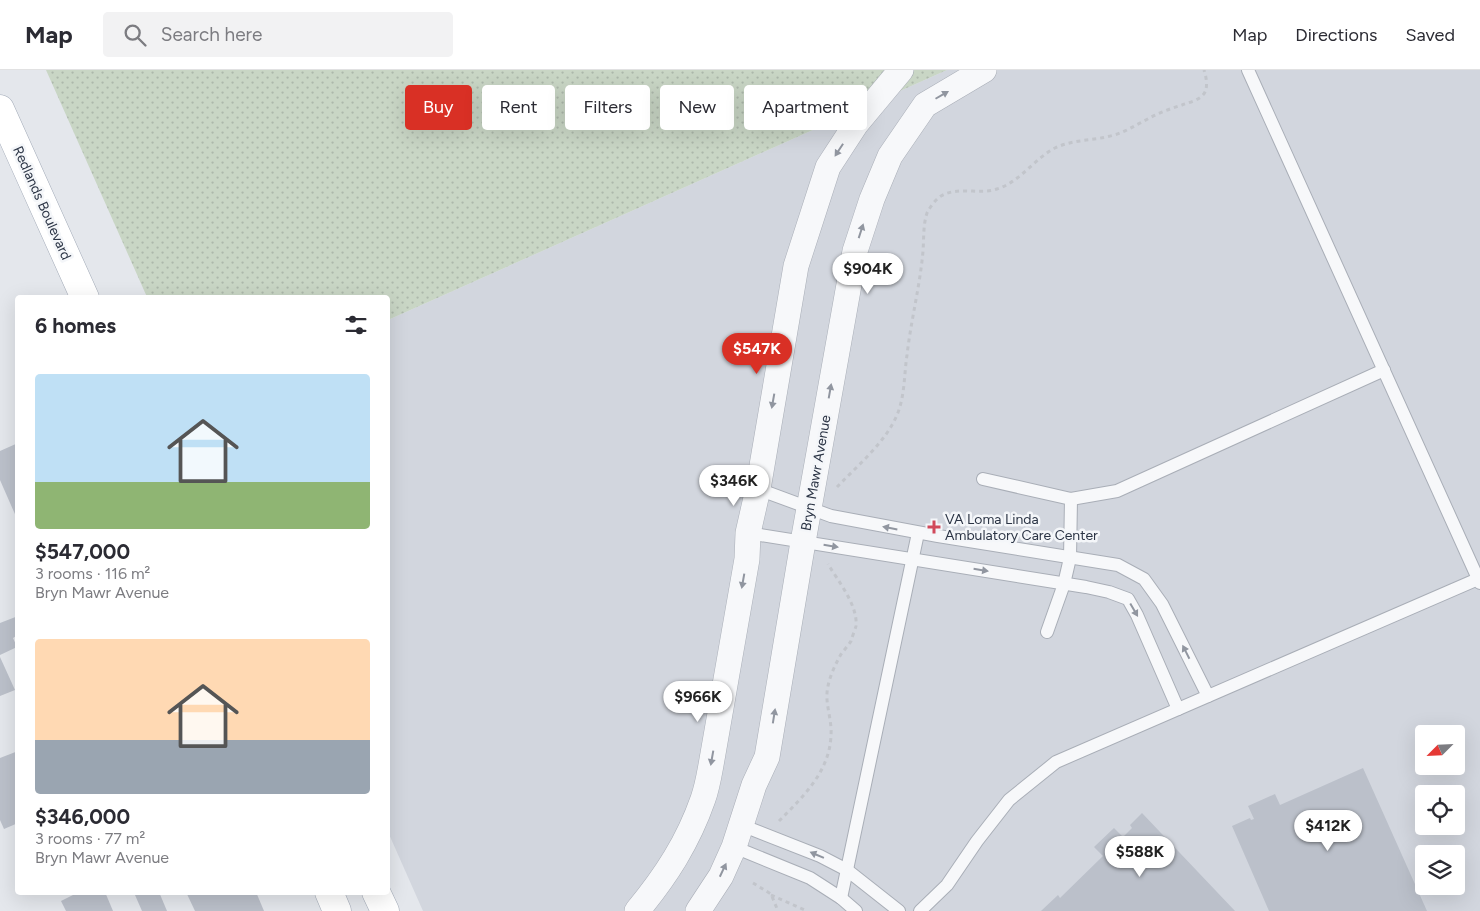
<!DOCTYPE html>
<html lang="en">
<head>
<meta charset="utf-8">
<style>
  body { margin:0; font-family:Figtree,sans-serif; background:#f2f2f3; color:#2b2b33; height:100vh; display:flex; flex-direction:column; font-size:19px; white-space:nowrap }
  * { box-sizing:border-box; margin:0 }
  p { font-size:16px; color:#7c7c81 }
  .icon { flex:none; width:28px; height:28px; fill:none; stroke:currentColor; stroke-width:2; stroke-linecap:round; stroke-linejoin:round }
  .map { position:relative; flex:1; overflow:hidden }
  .sheet { position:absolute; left:15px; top:225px; width:375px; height:600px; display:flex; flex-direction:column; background:#fff; border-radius:5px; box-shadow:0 5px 20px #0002 }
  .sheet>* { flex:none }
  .guide { position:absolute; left:405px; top:15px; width:475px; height:45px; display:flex; gap:10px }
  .needle { width:32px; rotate:246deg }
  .tools { position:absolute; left:1415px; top:655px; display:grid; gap:10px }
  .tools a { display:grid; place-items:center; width:50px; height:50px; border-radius:5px; background:#fff; box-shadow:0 5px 20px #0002; font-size:25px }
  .price { position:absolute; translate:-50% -42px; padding:0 11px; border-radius:18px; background:#fff; color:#222; font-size:16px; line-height:32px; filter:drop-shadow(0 1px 2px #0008) }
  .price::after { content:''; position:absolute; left:50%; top:30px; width:15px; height:11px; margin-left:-8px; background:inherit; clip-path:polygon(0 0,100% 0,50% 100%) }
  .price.active { background:#d93025; color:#fff }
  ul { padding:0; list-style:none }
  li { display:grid; align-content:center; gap:10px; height:265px; padding:0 20px }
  li span { display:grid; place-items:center; height:155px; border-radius:5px; color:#555 }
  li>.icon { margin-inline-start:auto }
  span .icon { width:90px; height:90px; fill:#fffc; stroke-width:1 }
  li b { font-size:21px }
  h2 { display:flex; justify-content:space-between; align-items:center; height:60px; padding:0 20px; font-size:21px }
  .chip { padding:0 18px; border-radius:5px; background:#fff; box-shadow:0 5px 20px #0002; font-size:18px; line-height:45px }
  .chip.active { background:#d93025; color:#fff }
  header { display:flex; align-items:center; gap:30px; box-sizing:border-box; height:70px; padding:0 25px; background:#fff; border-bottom:1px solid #e1e1e2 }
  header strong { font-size:24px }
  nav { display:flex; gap:28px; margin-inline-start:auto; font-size:18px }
  .search { width:350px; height:45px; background:#f2f2f3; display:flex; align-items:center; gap:12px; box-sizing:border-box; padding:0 18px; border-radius:5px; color:#7c7c81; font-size:19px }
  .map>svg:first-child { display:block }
</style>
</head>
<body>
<header>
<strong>Map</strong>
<div class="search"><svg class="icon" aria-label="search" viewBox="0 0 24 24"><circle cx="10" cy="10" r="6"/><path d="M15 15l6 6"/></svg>Search here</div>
<nav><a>Map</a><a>Directions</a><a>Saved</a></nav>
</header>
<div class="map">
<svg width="1480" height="841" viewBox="0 0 1480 841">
  <defs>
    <pattern id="grass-dots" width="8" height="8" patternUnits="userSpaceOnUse" patternTransform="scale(1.25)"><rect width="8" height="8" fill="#c9d6c5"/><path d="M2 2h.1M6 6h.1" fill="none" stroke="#adb8ab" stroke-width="1.8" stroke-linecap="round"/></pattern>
  </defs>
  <rect width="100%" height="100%" fill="#e4e7ec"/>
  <path fill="#d2d6de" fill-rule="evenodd" d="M947 0H1480V841H423L388 762V250ZM1424 664H1456V696H1424ZM1424 724H1456V756H1424ZM1424 784H1456V816H1424Z"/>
  <path fill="url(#grass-dots)" d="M46 0H947L388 250V228L147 227Z"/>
  <g fill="#bbc0ca">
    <path d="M18 373V451L0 410V381Z"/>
    <path d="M18 546V565L13 568 17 577 0 585V553Z"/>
    <path d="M0 587 15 620 0 626Z"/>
    <path d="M18 681V753L4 759 0 750V688Z"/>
    <path d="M1363 698 1427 841H1269L1232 756 1250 748 1251 750 1254 749 1248 736 1275 724 1280 735Z"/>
    <path d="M1142 743 1235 841H1041L1058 825 1060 828 1103 786 1094 777 1114 758 1123 767 1132 758 1130 755Z"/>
    <path d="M79 822H105L113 841H66L61 831Z"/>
    <path d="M141 822H159L167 841H142L135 825Z"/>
    <path d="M186 822H256L264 841H195Z"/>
  </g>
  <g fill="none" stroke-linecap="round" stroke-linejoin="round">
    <g stroke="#a9aeb7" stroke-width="14">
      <g id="service">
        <path d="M1248 0 1480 513"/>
        <path d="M983 409 1071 429 1117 421 1384 300"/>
        <path d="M758 419 831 446 938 466 1118 495 1144 509 1162 534 1208 626"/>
        <path d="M748 463 1086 517 1109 522 1128 529 1137 545 1178 639"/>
        <path d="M1047 562 1064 514 1070 488 1071 429"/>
        <path d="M741 755 820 786 847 800 899 841"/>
        <path d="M734 777 810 808 841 828 856 841"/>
        <path d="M841 828 918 463"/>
        <path d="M920 841 947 815 977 771 1009 730 1056 692 1478 509"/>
      </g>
    </g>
    <g stroke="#a9aeb7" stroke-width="26">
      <g id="minor">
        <path d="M637 841C666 806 688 772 703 729 707 718 709 706 711 695L747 489 748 463 758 419 796 196 828 97 856 54 901 0"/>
        <path d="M698 841 721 806 734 777 754 715 767 687 803 472 855 181 872 129 890 86 925 35 984 0"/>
      </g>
    </g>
    <g stroke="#a3abb8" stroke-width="29">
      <g id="primary">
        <path d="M0 39 85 228"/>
        <path d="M329 822 337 841"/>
        <path d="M376 822 385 841"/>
      </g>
    </g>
    <g stroke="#c2c5cb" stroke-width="3" stroke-dasharray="4 4" stroke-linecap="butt">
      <path d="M837 417C858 395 885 373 897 345 905 326 904 305 907 285 911 250 920 216 923 181 924 168 923 155 927 143 930 137 935 130 941 126 958 116 979 125 997 119 1020 112 1034 89 1055 78 1074 69 1094 71 1114 65 1125 62 1134 56 1144 51 1156 44 1169 39 1182 35 1190 32 1201 30 1205 22 1208 16 1206 6 1204 0"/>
      <path d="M779 751C803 727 830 701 831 665 832 651 826 636 827 623 828 610 834 597 840 586 843 581 848 576 851 571 852 567 855 560 856 556 858 535 838 511 828 494"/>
      <path d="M753 813 771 824 778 841"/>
      <path d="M771 825 807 841"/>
    </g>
    <use href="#service" stroke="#f7f8fa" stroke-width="12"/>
    <use href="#minor" stroke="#f7f8fa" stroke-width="25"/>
    <use href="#primary" stroke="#fff" stroke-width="28"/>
  </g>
  <defs><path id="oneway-solid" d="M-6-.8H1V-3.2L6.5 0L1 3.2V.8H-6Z" transform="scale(1.25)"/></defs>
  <g fill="#9196a0">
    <use href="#oneway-solid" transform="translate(942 25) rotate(-30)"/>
    <use href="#oneway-solid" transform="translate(839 80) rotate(123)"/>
    <use href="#oneway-solid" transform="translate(861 161) rotate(-72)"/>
    <use href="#oneway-solid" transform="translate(830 321) rotate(-80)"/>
    <use href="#oneway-solid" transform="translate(773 331) rotate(100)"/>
    <use href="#oneway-solid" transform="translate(890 458) rotate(-169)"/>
    <use href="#oneway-solid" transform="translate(831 476) rotate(9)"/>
    <use href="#oneway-solid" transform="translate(981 500) rotate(9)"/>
    <use href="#oneway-solid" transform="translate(743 511) rotate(100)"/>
    <use href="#oneway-solid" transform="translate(1134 540) rotate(60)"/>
    <use href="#oneway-solid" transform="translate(1186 582) rotate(-117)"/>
    <use href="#oneway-solid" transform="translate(774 646) rotate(-81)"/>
    <use href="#oneway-solid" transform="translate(712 688) rotate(100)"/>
    <use href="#oneway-solid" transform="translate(817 785) rotate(-157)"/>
    <use href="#oneway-solid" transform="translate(723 800) rotate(-65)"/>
  </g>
  <path fill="#d1495b" stroke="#f4f6f9" stroke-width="2" d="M931.5 449.5h5v5h5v5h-5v5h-5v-5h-5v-5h5z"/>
  <g text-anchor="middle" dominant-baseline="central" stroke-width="5" stroke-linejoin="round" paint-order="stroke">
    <g font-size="14" fill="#2b3445" stroke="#f4f6f9">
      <text transform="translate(42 133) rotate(66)">Redlands Boulevard</text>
      <text transform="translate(816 403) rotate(-80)">Bryn Mawr Avenue</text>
    </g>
    <g font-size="14" fill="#2b3445" stroke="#f4f6f9" text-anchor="start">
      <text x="945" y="449">VA Loma Linda<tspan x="945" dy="16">Ambulatory Care Center</tspan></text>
    </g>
  </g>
</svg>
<div class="tools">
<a><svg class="needle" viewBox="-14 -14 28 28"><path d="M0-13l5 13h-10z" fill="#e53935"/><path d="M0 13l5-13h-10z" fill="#7c7c81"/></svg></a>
<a><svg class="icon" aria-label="locate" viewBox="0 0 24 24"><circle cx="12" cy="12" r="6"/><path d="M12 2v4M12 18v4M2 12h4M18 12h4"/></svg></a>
<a><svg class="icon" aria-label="layers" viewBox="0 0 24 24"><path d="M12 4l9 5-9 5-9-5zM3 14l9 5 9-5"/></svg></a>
</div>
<b class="price" style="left:868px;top:225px">$904K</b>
<b class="price active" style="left:757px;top:305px">$547K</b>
<b class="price" style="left:734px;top:437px">$346K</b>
<b class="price" style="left:698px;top:653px">$966K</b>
<b class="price" style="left:1328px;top:782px">$412K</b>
<b class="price" style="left:1140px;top:808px">$588K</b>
<div class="guide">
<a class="chip active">Buy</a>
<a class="chip">Rent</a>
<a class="chip">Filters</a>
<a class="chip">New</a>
<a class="chip">Apartment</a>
</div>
<section class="sheet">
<h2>6 homes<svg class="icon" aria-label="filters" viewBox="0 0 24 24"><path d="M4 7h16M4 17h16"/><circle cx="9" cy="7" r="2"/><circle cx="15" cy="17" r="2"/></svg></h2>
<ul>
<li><span style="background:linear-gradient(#bfe0f5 70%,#8fb573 0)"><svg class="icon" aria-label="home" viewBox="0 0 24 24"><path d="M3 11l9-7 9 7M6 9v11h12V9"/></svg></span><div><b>$547,000</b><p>3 rooms · 116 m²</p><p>Bryn Mawr Avenue</p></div></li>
<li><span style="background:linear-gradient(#ffd9b3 65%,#9aa5b1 0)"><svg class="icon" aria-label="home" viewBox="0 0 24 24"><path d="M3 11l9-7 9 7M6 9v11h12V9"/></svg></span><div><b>$346,000</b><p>3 rooms · 77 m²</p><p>Bryn Mawr Avenue</p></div></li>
</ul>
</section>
</div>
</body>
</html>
